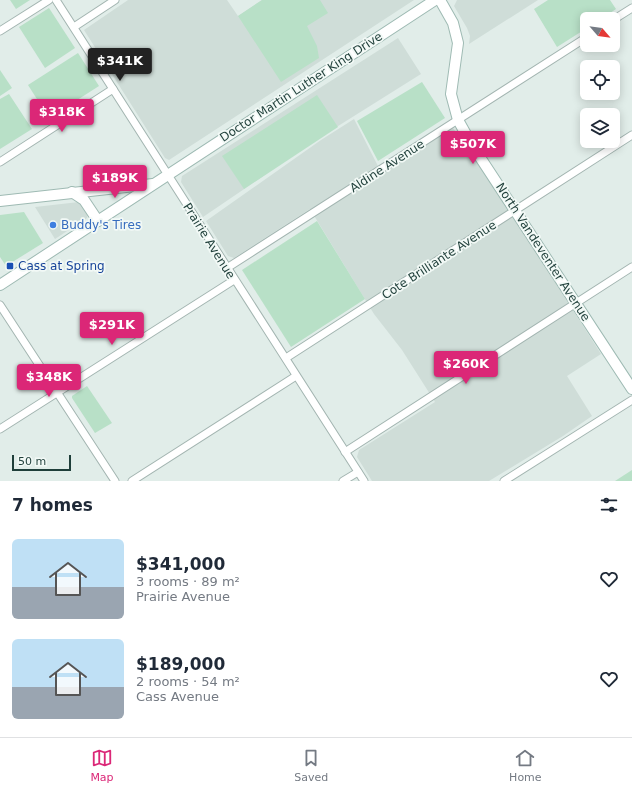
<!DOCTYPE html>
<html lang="en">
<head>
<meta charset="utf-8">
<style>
  body { margin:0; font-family:"DejaVu Sans",sans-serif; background:#f2f2f3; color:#1f2937; height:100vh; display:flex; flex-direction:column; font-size:15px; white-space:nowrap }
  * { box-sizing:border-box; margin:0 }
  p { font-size:13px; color:#747a83 }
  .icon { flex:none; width:22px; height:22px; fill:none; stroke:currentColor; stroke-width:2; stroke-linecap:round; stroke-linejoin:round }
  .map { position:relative; height:481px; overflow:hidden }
  .sheet { display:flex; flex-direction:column; background:#fff; flex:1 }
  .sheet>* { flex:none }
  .needle { width:26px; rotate:118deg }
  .tools { position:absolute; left:580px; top:12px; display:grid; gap:8px }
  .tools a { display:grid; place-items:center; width:40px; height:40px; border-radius:6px; background:#fff; box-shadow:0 2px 10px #0003; font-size:20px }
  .scale { position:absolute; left:12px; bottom:10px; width:59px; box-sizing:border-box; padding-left:4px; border:2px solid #1f3f3a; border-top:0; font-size:11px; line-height:14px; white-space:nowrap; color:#1f3f3a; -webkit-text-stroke:3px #f2f9f6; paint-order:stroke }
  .price { position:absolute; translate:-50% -34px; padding:0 9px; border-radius:4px; background:#db2777; color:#fff; font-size:13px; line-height:26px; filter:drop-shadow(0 1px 2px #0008) }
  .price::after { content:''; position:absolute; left:50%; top:24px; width:12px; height:9px; margin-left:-6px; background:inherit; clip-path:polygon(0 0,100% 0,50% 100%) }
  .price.on { background:#222; color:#fff }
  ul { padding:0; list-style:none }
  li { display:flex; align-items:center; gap:12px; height:100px; padding:0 12px }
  li span { display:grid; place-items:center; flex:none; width:112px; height:80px; border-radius:6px; color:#555 }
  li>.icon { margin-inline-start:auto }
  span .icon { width:48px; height:48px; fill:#fffc; stroke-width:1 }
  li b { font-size:17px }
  h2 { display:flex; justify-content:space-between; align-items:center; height:48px; padding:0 12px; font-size:17px }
  .dock { display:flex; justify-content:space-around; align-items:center; height:56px; border-top:1px solid #e0e1e3; background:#fff; font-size:11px; color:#747a83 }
  .dock a { display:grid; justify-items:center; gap:2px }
  .dock .on { color:#db2777 }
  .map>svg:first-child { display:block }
</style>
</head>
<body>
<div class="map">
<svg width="632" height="481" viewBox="0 0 632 481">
  <rect width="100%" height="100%" fill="#e1ede9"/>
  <g fill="#cfddd8">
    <path d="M128 0H227L238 16 262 0H414L169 160 165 158 84 30Z"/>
    <path d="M457 0H538L469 44 470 36 467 28 454 6Z"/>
    <path d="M398 38 421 74 319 138 203 217 181 182 182 176Z"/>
    <path d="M354 119 380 170 451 125 504 202 601 354 567 376 592 416 563 436 489 481H372L357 457 359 450 435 402 402 350 374 314 310 209 234 258 228 256 206 221 321 140Z"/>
    <path d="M79 202 88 213 87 218 55 239 35 207Z"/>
  </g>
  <g fill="#b8e0c7">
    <path d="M10 0H30L16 9Z"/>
    <path d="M262 0H320L328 13 307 26 317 46 319 58 281 82 238 16Z"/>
    <path d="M548 0H610L616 9 601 19H587V28L557 47 534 9Z"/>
    <path d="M49 8 75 48 45 68 19 27Z"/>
    <path d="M78 53 99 86 49 118 28 85Z"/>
    <path d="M0 70 12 88 0 96Z"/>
    <path d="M422 82 445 118 378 161 357 121Z"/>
    <path d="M9 94 32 129 0 149V99Z"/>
    <path d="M317 95 338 127 244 189 222 156Z"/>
    <path d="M24 212 43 243 6 266 0 257V215Z"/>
    <path d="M317 221 365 299 291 347 242 270Z"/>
    <path d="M87 386 112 423 95 433 72 398V396Z"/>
    <path d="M632 470V481H615Z"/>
  </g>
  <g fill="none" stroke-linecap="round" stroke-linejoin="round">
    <g stroke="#a3b5b1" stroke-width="9">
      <g id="minor">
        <path d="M56 0 364 481"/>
        <path d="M613 20 632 8"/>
        <path d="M74 27 115 0"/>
        <path d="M0 31 49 0"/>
        <path d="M0 162 113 89"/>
        <path d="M227 268 587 37"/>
        <path d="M0 305 115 481"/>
        <path d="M286 358 632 135"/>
        <path d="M0 429 234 280"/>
        <path d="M345 452 632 267"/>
        <path d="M132 481 296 376"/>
        <path d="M343 481 358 472"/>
        <path d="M504 481 632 400"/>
      </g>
    </g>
    <g stroke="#9ebab3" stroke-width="12">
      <g id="secondary">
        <path d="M440 0 453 23 458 43 451 94 458 120 472 145 632 389"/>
        <path d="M72 192 84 200 98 221"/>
        <path d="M0 201 153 184"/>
        <path d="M0 285 435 0"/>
      </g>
    </g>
    <use href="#minor" stroke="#fff" stroke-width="7"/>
    <use href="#secondary" stroke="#fff" stroke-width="10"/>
  </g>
  <circle fill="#3f7fe0" stroke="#f2f9f6" stroke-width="1.5" cx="53" cy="225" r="4"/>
  <rect fill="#1a4fb4" stroke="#f2f9f6" stroke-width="1.5" x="6" y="262" width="8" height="8" rx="2"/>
  <g text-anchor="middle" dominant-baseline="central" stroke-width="3.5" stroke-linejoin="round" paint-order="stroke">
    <g font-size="12" fill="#1f3f3a" stroke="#f2f9f6">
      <text transform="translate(301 87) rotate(-33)">Doctor Martin Luther King Drive</text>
      <text transform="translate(387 166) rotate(-33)">Aldine Avenue</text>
      <text transform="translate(209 241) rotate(58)">Prairie Avenue</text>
      <text transform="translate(543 252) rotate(57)">North Vandeventer Avenue</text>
      <text transform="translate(439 260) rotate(-33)">Cote Brilliante Avenue</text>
    </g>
    <g font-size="12" fill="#366cbe" stroke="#f2f9f6" text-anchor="start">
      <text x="61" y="225">Buddy's Tires</text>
    </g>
    <g font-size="12" fill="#164399" stroke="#f2f9f6" text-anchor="start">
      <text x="18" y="266">Cass at Spring</text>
    </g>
  </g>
</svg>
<div class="tools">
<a><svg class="needle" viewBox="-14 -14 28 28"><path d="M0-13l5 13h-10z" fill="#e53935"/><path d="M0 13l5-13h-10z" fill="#747a83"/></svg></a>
<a><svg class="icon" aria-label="locate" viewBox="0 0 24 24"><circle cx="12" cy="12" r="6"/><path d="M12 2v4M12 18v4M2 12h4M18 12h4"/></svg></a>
<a><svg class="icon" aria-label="layers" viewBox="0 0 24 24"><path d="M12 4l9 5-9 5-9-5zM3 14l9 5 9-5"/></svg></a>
</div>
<div class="scale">50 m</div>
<b class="price on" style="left:120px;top:82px">$341K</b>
<b class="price" style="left:62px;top:133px">$318K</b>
<b class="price" style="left:473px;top:165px">$507K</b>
<b class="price" style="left:115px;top:199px">$189K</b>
<b class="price" style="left:112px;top:346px">$291K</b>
<b class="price" style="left:466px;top:385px">$260K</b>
<b class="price" style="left:49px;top:398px">$348K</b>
</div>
<section class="sheet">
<h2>7 homes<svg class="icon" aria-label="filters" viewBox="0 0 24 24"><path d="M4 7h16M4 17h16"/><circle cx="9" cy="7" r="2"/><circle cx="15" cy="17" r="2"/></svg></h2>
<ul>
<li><span style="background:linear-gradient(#bfe0f5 60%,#9aa5b1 0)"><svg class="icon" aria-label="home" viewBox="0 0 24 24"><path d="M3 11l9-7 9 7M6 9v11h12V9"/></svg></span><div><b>$341,000</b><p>3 rooms · 89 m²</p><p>Prairie Avenue</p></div><svg class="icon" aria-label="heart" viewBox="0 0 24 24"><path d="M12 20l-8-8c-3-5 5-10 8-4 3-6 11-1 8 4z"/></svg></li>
<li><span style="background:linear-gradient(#bfe0f5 60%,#9aa5b1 0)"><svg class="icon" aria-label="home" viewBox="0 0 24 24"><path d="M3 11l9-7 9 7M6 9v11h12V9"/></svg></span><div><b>$189,000</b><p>2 rooms · 54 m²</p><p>Cass Avenue</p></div><svg class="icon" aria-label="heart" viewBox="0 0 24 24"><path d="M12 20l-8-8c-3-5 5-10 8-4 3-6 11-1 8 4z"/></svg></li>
</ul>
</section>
<nav class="dock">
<a class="on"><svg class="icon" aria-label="map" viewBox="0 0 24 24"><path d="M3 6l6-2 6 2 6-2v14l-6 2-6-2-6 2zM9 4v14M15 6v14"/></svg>Map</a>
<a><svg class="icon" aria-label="saved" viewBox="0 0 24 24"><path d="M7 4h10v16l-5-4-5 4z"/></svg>Saved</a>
<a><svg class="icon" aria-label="home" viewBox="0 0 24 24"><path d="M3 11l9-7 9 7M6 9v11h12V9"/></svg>Home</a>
</nav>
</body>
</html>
